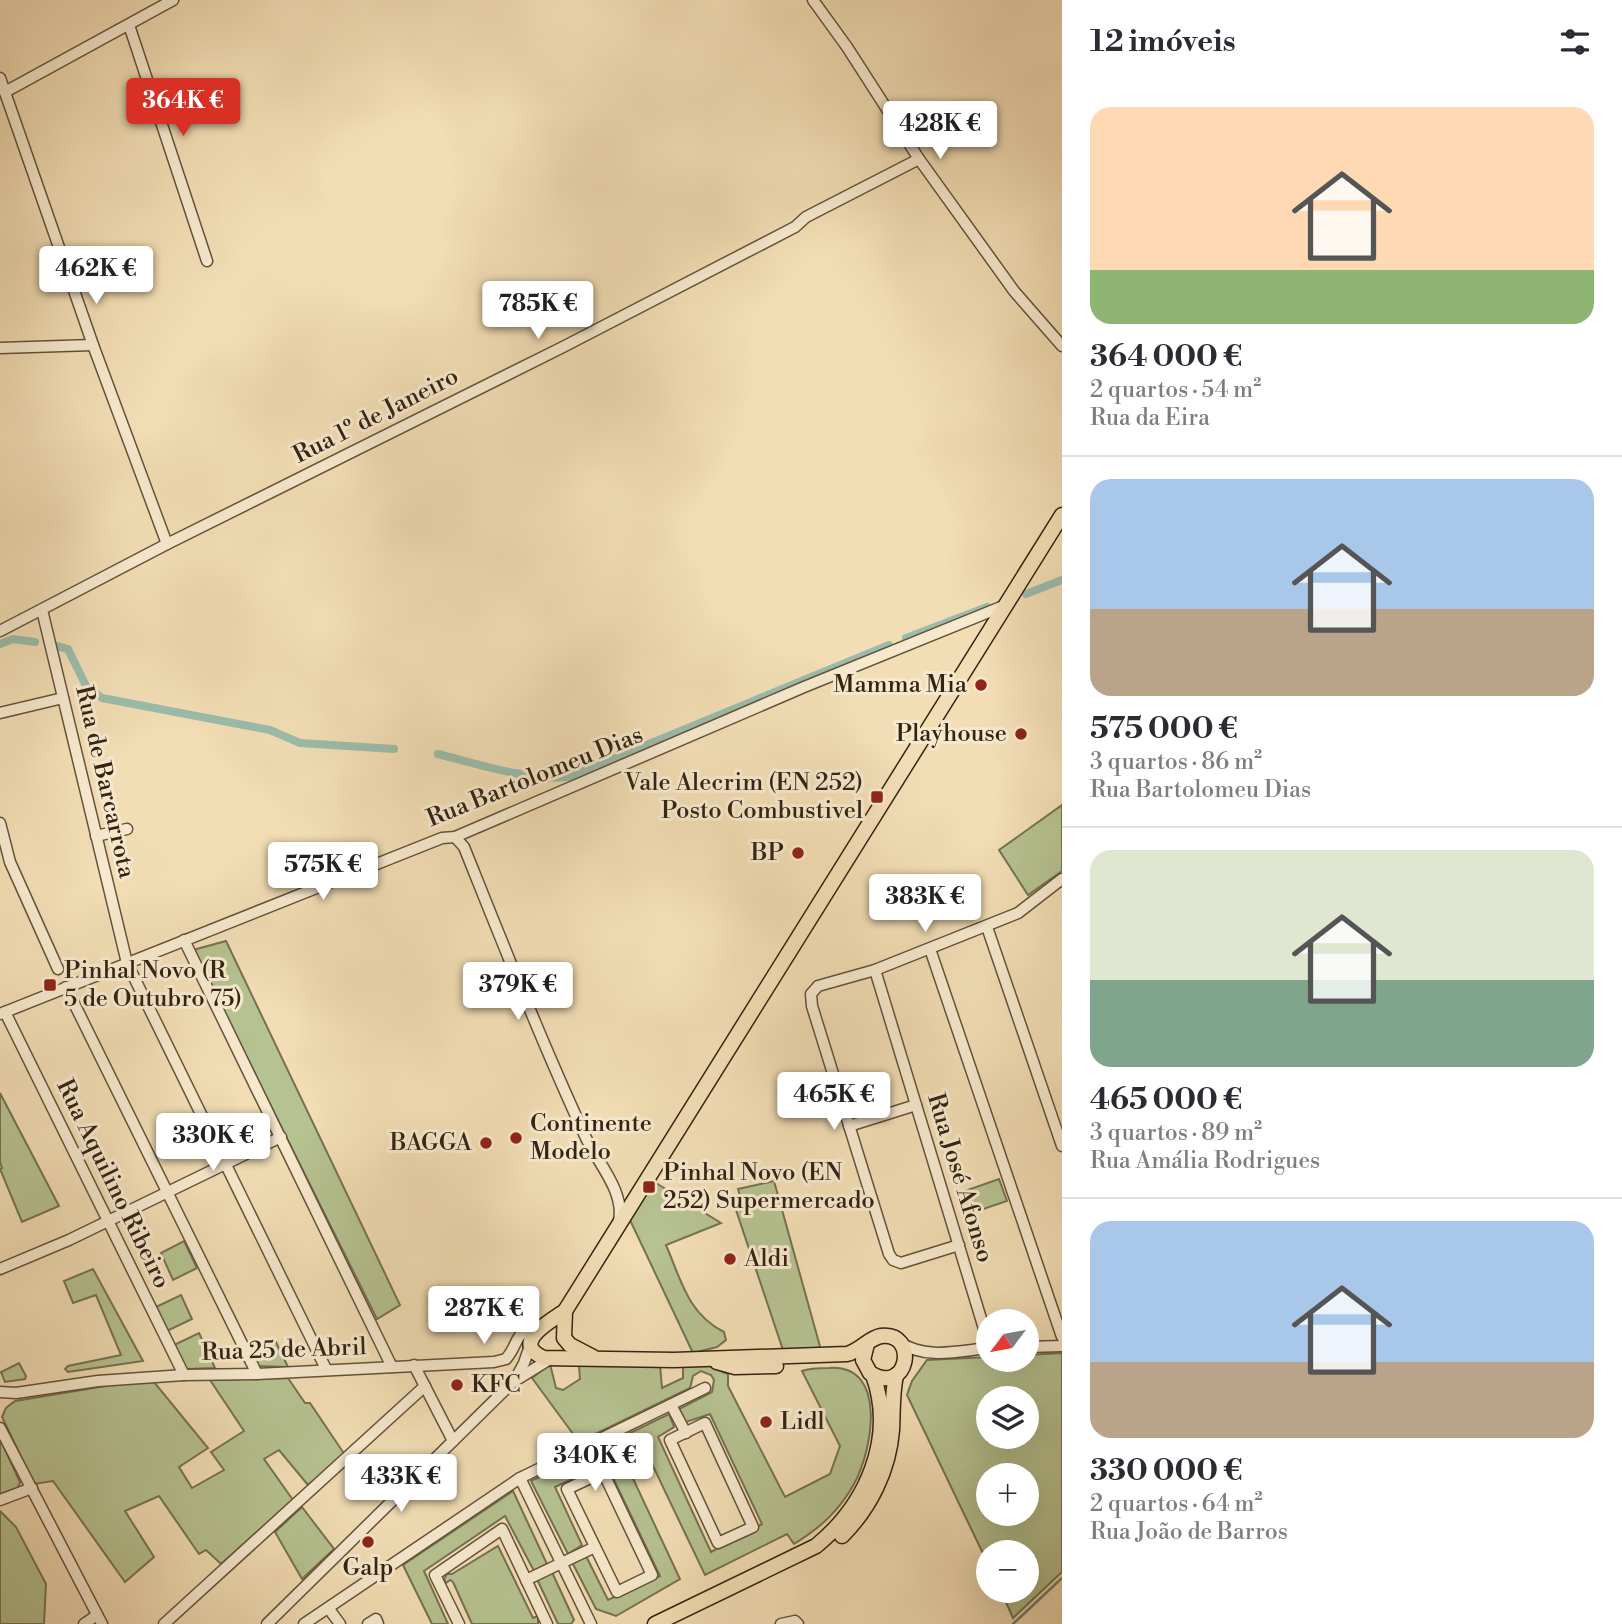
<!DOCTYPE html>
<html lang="pt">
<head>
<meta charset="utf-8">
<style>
  body { margin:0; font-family:"Libre Bodoni",serif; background:#f2f2f3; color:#2b2b33; height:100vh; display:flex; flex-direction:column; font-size:26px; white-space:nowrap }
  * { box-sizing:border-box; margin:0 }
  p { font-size:23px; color:#7c7c81 }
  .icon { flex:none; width:38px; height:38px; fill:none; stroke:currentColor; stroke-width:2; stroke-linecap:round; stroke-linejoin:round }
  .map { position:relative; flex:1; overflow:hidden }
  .panel { display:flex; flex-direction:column; background:#fff; width:560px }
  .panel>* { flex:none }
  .needle { width:46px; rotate:238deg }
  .tools { position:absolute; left:976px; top:1309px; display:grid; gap:14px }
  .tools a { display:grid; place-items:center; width:63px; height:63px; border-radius:50%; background:#fff; box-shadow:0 7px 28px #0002; font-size:35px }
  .price { position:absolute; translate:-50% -60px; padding:0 16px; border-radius:7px; background:#fff; color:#222; font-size:23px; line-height:46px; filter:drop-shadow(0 2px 4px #0008) }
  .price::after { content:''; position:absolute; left:50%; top:42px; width:21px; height:16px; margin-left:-10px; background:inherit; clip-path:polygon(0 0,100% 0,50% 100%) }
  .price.on { background:#d93025; color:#fff }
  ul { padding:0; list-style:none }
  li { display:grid; align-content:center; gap:14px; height:371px; padding:0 28px }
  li+li { border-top:2px solid #e1e1e2 }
  li span { display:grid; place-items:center; height:217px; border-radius:21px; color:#555 }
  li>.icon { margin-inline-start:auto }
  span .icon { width:126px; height:126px; fill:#fffc; stroke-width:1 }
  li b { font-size:30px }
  h2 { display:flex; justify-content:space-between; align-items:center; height:84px; padding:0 28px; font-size:30px }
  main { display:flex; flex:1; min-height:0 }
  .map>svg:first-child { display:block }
</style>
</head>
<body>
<main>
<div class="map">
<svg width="1062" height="1624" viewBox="0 0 1062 1624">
  <rect width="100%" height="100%" fill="#f2ddb4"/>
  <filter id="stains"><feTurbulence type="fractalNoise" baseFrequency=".00286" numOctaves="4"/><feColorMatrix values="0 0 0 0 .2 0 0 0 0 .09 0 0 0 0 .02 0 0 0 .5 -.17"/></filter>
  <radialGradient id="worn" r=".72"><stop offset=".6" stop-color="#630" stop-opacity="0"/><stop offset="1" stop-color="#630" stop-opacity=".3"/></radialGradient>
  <g fill="#b6c290" stroke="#757252" stroke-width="2" fill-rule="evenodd">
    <path d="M1062 805V871L1028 895 999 850Z"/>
    <path d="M226 941 400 1305 377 1319 193 950Z"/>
    <path d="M0 1093 59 1206 22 1222 0 1169 2 1168 0 1162Z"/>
    <path d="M999 1179 1007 1201 963 1216 956 1194Z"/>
    <path d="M651 1180 721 1223 666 1245C681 1280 688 1314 724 1332L726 1340 717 1347 693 1353 630 1220Z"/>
    <path d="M774 1181 821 1350H783L736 1210 742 1204 738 1189Z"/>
    <path d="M184 1241 197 1268 173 1280 161 1253Z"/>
    <path d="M93 1269 143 1361 68 1372 65 1369 68 1366 121 1355 96 1295 73 1303 64 1281Z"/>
    <path d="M181 1295 192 1319 167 1331 156 1307Z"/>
    <path d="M199 1333 215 1368 186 1369 174 1345Z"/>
    <path d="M276 1342 288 1367 258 1366 251 1355Z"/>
    <path d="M1062 1353V1572L1013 1618 1001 1591H1027V1552H989V1566L907 1395 912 1381 927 1360 989 1357V1360H1027V1355ZM989 1398H1027V1437H989ZM989 1475H1027V1514H989Z"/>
    <path d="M19 1363 26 1376 25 1379 5 1382 1 1372Z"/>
    <path d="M550 1364 556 1388 563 1390 580 1379 579 1366 660 1365 662 1388 683 1378V1365H707L728 1374V1386L785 1497 830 1474 840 1446 802 1371C810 1368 820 1368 829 1368 889 1364 872 1452 854 1484 839 1511 820 1528 794 1544L787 1534 705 1575 642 1443 622 1455 680 1579 616 1616 596 1609 572 1562 585 1554 608 1600 660 1576 606 1463 555 1487 582 1545 568 1554 531 1481 669 1414 674 1427 658 1437 711 1552 762 1524 710 1414 686 1422 683 1420 679 1409 712 1392 714 1380 711 1375 701 1371 693 1376 690 1388 579 1442 532 1378Z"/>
    <path d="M288 1378 305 1403H310L345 1455 308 1485 279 1450 264 1459 293 1500 221 1564 206 1550 199 1554 159 1496 125 1511 154 1557 125 1582 53 1481 34 1484 2 1417 6 1408 15 1401 118 1384 154 1382 208 1448 179 1467 192 1488 224 1470 211 1452 244 1431 210 1380Z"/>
    <path d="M0 1439 20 1482 17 1490 0 1496Z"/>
    <path d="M513 1491 547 1564 534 1571 505 1516 424 1571 448 1624H432L403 1565Z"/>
    <path d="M302 1507 334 1549 302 1579 275 1532Z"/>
    <path d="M0 1511 16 1527 46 1584 44 1624H0Z"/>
    <path d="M498 1546 533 1618 538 1616V1624H472L453 1582 450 1580 446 1583 444 1579 447 1574H452Z"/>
    <path d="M551 1570 574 1620 571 1624H558L537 1579Z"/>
  </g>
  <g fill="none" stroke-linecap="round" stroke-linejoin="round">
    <path stroke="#727f6e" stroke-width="2.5" d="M1013 1624 1062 1578"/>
    <g stroke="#9bbcab" stroke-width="8">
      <path d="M1026 594 1062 580"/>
      <path d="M906 638 987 607"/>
      <path d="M0 644 13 639 35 642"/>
      <path d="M56 646 68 649 86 686 102 698 270 730 300 743 394 749"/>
      <path d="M438 754C481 765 525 780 569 777L889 645"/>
    </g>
    <g stroke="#64523b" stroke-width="13">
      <g id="minor">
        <path d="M813 0 847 47 919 159 1014 291 1062 346"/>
        <path d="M129 25 207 261"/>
        <path d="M0 78 93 345 167 544"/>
        <path d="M5 92 173 0"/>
        <path d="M0 348 93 345"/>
        <path d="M42 610 127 963 326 1369"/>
        <path d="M0 631 167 544 561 348 795 227 806 217 919 159"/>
        <path d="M0 713 63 698"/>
        <path d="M0 823 10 862 58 969"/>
        <path d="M96 836 127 829"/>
        <path d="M455 837 464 847C503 944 542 1043 586 1138 598 1163 625 1192 619 1221"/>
        <path d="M987 927 1062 1146"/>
        <path d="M184 940 392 1367"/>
        <path d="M930 949 1062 1337"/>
        <path d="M875 970 989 1345"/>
        <path d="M66 987 257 1374"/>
        <path d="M5 1012 184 1375"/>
        <path d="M0 1014 442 838 455 837 804 687 1006 605"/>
        <path d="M849 1126 916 1105"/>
        <path d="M959 1245 901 1263 893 1260 889 1254 812 1006 811 994 818 986 875 970 1018 913 1062 879"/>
        <path d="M0 1269 69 1240 281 1137"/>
        <path d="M899 1342C926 1360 958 1351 989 1348"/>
        <path d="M1027 1347 1062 1346"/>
        <path d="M414 1365 453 1441"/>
        <path d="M517 1376 524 1363 531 1343"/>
        <path d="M0 1392 16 1393 98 1381 184 1375 257 1374 494 1362 506 1359C520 1343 513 1330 539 1328"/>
        <path d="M671 1405 686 1433"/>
        <path d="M705 1423 753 1527 718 1543 670 1440Z"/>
        <path d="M0 1428 102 1624"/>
        <path d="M603 1472 652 1575 617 1592 567 1489Z"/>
        <path d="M520 1478 591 1624"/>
        <path d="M0 1500 32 1488"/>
        <path d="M526 1580 595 1547"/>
        <path d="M329 1609 340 1624"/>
        <path d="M84 1624 97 1615"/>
        <path d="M164 1624 425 1386"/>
        <path d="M267 1624 513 1382 550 1359"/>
        <path d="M304 1624 520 1478 705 1388"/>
        <path d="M368 1624 376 1619 378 1624"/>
        <path d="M459 1624 435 1575 502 1529 547 1624"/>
        <path d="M781 1624 795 1621 798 1624"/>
      </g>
    </g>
    <g stroke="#342313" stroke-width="17">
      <g id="major">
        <path d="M565 1311 564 1338 570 1345 593 1357"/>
        <path d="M867 1344 863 1360 870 1373C909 1397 919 1331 881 1336 869 1338 860 1351 847 1354L674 1360 544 1358C509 1343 551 1321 565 1311L1062 515"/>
        <path d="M717 1362 735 1367 776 1366"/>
        <path d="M842 1536C870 1508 889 1470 892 1430 893 1411 892 1394 896 1375"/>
        <path d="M655 1624 816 1546C866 1505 896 1439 873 1375"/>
      </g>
    </g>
    <use href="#minor" stroke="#f7e9ce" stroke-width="10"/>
    <use href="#major" stroke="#f2ddb4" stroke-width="14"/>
  </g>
  <g fill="#8f2418" stroke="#f7e9ce" stroke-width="2.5">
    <circle cx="981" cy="685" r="7"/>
    <circle cx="1021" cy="734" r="7"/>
    <rect x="870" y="790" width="14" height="14" rx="3.5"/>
    <circle cx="798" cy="853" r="7"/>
    <rect x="43" y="978" width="14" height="14" rx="3.5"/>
    <circle cx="516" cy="1138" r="7"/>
    <circle cx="486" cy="1143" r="7"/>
    <rect x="642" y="1180" width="14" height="14" rx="3.5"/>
    <circle cx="730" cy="1259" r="7"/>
    <circle cx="457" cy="1385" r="7"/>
    <circle cx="766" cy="1422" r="7"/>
    <circle cx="368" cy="1542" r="7"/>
  </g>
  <g text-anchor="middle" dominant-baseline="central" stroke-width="6" stroke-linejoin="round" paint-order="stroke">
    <g font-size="24" fill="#342313" stroke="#f7e9ce">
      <text transform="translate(376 416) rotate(-27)">Rua 1º de Janeiro</text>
      <text transform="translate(535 777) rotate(-22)">Rua Bartolomeu Dias</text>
      <text transform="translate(105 782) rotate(77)">Rua de Barcarrota</text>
      <text transform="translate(960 1178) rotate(73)">Rua José Afonso</text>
      <text transform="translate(113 1184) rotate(64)">Rua Aquilino Ribeiro</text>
      <text transform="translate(284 1350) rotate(-2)">Rua 25 de Abril</text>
    </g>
    <g font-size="24" fill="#342313" stroke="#f7e9ce" text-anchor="start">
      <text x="967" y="685" text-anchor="end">Mamma Mia</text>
      <text x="1007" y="734" text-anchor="end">Playhouse</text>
      <text x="863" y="783" text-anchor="end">Vale Alecrim (EN 252)<tspan x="863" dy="28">Posto Combustivel</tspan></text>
      <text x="784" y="853" text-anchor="end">BP</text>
      <text x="64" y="971">Pinhal Novo (R<tspan x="64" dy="28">5 de Outubro 75)</tspan></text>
      <text x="530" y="1124">Continente<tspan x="530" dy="28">Modelo</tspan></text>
      <text x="472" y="1143" text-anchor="end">BAGGA</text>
      <text x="663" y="1173">Pinhal Novo (EN<tspan x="663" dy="28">252) Supermercado</tspan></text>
      <text x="744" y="1259">Aldi</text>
      <text x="471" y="1385">KFC</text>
      <text x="780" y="1422">Lidl</text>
      <text x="368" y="1568" text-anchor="middle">Galp</text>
    </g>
  </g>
  <rect width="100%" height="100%" filter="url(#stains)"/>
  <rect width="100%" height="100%" fill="url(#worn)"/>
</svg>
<div class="tools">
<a><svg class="needle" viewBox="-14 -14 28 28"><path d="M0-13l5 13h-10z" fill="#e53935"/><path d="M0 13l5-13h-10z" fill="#7c7c81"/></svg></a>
<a><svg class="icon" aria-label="layers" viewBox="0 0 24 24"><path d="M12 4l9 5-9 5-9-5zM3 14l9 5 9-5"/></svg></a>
<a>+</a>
<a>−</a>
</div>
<b class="price on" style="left:183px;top:138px">364K €</b>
<b class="price" style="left:940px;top:161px">428K €</b>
<b class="price" style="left:96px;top:306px">462K €</b>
<b class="price" style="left:538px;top:341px">785K €</b>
<b class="price" style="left:323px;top:902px">575K €</b>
<b class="price" style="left:925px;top:934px">383K €</b>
<b class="price" style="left:518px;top:1022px">379K €</b>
<b class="price" style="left:834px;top:1132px">465K €</b>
<b class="price" style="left:213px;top:1173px">330K €</b>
<b class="price" style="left:484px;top:1346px">287K €</b>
<b class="price" style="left:595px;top:1493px">340K €</b>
<b class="price" style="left:401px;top:1514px">433K €</b>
</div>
<section class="panel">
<h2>12 imóveis<svg class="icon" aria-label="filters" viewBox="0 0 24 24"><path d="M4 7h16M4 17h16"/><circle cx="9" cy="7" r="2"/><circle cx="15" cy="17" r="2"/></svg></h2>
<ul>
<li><span style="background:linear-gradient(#ffd9b3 75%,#8fb573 0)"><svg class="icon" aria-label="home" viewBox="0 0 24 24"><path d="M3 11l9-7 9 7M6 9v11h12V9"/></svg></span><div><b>364 000 €</b><p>2 quartos · 54 m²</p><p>Rua da Eira</p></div></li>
<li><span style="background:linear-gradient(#a9c7e8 60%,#b9a48a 0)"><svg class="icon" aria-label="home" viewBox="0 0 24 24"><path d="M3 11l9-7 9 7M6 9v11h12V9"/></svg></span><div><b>575 000 €</b><p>3 quartos · 86 m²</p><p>Rua Bartolomeu Dias</p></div></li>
<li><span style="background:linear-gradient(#dfe7d0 60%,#7fa58c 0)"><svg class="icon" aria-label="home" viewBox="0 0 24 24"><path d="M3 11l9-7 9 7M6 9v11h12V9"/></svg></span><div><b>465 000 €</b><p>3 quartos · 89 m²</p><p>Rua Amália Rodrigues</p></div></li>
<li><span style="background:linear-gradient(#a9c7e8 65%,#b9a48a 0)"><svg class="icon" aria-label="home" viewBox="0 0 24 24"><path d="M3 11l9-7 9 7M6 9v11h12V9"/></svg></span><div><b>330 000 €</b><p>2 quartos · 64 m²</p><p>Rua João de Barros</p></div></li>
</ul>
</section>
</main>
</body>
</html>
